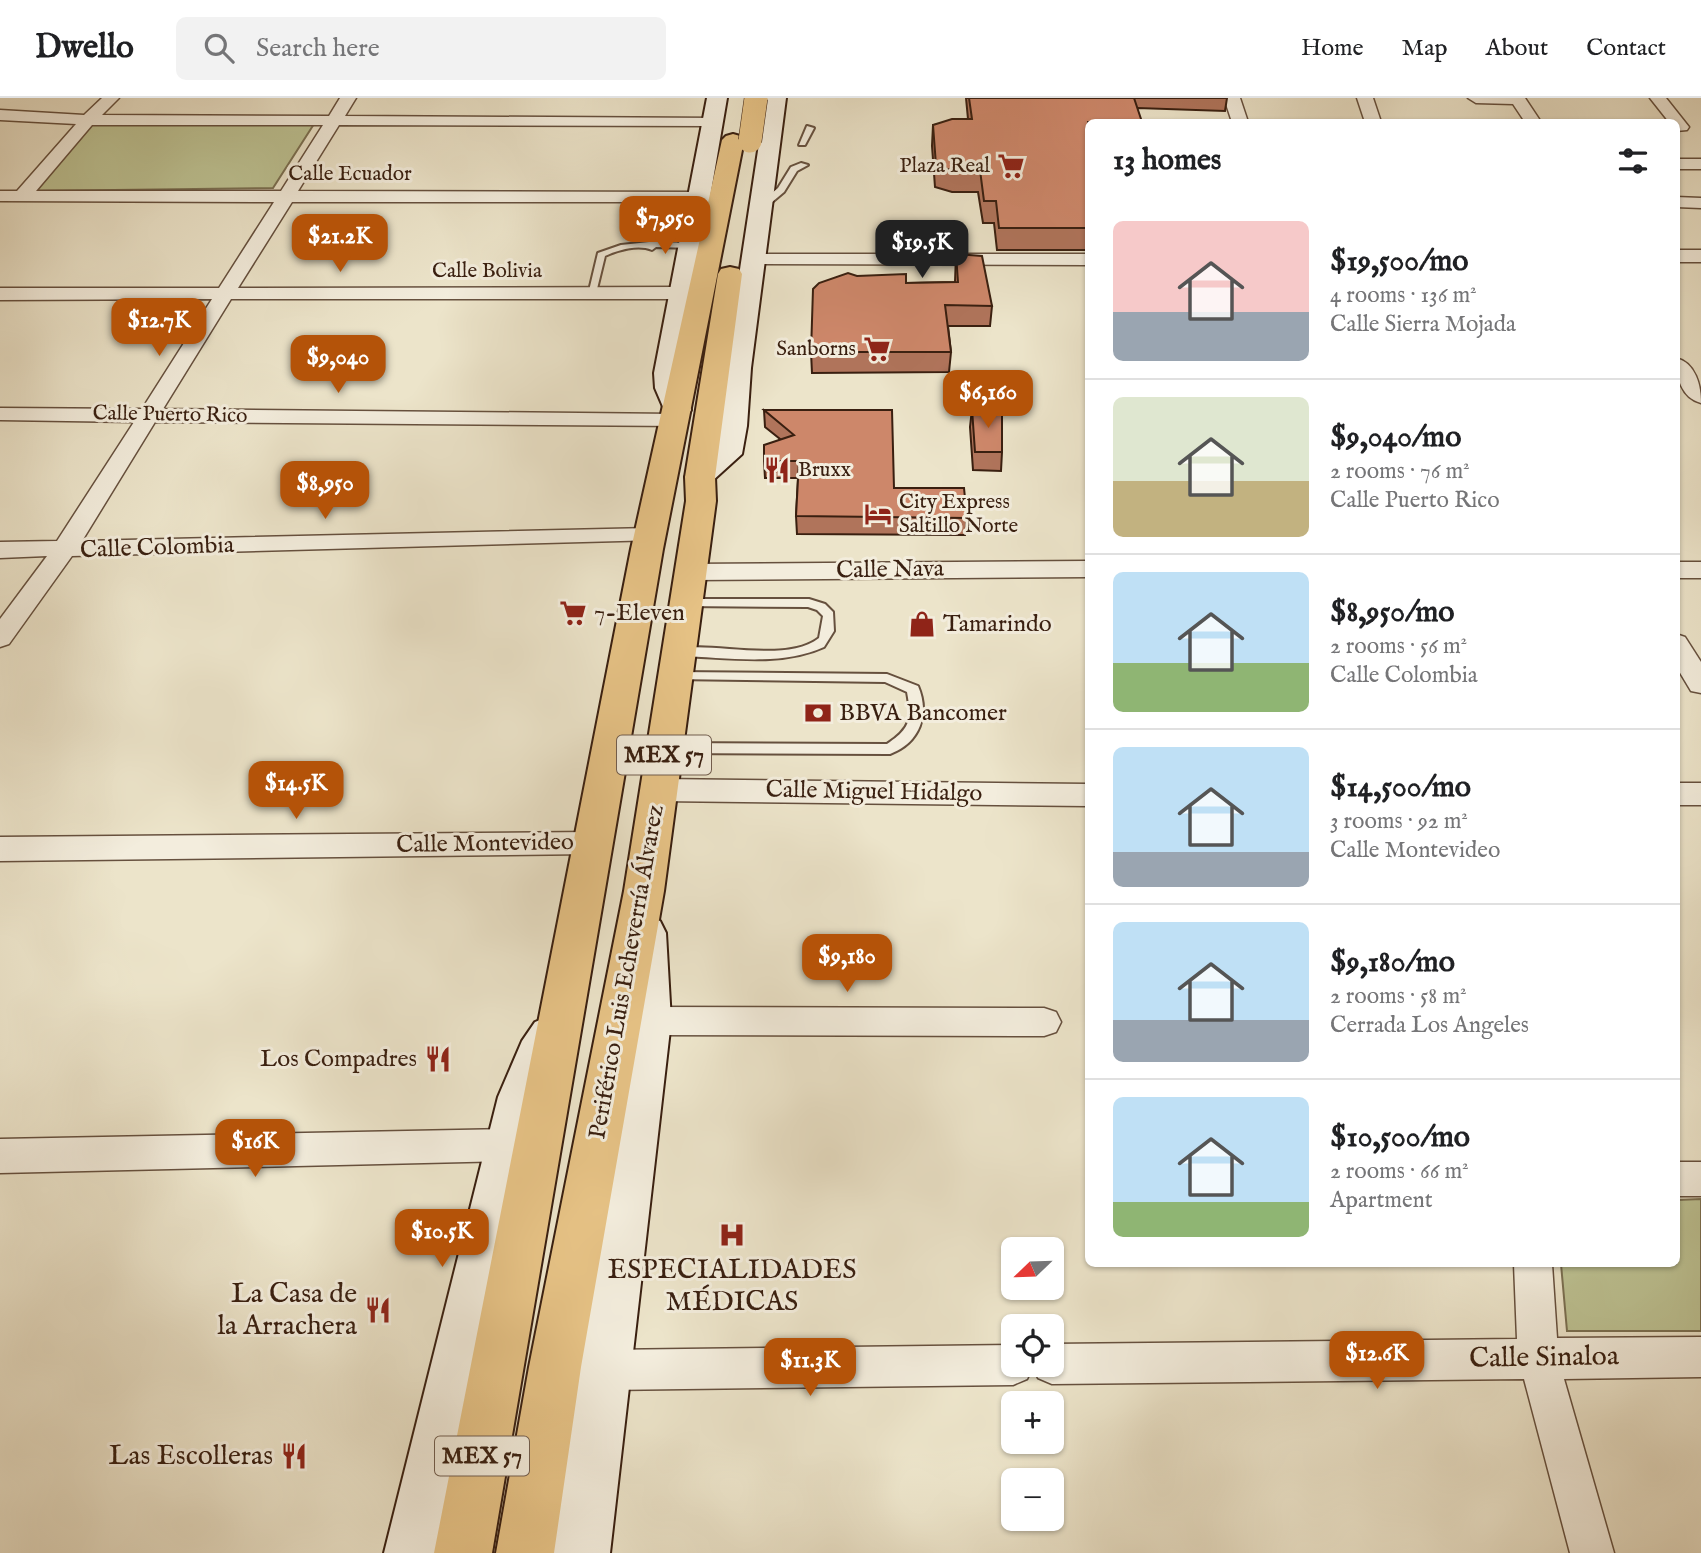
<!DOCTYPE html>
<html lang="en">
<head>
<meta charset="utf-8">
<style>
  body { margin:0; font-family:"IM FELL English",serif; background:#f2f2f2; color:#202124; height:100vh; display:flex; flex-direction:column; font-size:26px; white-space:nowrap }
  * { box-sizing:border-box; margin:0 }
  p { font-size:23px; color:#757577 }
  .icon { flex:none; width:38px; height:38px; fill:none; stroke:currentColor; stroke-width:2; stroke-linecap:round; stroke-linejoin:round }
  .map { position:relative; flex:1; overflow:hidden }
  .panel { position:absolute; left:1085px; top:21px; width:595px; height:1148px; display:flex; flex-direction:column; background:#fff; border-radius:10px; box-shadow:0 2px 5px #0004 }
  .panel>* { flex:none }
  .needle { width:46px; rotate:247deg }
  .tools { position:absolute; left:1001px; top:1139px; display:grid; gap:14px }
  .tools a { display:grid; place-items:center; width:63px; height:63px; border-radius:10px; background:#fff; box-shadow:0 2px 5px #0004; font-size:35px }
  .price { position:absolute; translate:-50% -60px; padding:0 16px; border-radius:14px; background:#b45309; color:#fff; font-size:23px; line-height:46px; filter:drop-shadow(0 2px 4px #0008) }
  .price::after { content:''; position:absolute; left:50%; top:42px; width:21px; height:16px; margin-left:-10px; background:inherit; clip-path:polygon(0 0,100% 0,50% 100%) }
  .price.selected { background:#222; color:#fff }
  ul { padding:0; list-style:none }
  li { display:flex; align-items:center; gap:21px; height:175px; padding:0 28px }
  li+li { border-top:2px solid #e0e0e0 }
  li span { display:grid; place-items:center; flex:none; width:196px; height:140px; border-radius:10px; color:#555 }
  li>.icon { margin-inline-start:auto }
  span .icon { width:84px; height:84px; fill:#fffc; stroke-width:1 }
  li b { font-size:30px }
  h2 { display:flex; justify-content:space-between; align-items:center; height:84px; padding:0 28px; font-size:30px }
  header { display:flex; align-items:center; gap:42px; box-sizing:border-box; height:98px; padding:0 35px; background:#fff; border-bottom:2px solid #e0e0e0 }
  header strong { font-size:33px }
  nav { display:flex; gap:38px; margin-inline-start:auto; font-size:24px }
  .search { width:490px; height:63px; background:#f2f2f2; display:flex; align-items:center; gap:18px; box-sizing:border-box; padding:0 24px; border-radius:10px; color:#757577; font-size:26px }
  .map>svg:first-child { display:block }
</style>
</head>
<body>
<header>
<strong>Dwello</strong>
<div class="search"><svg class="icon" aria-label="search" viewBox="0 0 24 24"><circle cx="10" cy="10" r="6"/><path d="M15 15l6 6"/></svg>Search here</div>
<nav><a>Home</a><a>Map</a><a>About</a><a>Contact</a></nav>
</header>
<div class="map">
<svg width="1701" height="1455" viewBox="0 0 1701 1455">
  <rect width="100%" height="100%" fill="#ece4ca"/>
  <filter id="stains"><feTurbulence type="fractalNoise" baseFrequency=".00286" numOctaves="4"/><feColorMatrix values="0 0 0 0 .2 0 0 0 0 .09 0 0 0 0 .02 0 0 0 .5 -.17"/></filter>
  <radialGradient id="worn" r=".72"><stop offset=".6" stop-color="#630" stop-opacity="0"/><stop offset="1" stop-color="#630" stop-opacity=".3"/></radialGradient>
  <g fill="#bdc293" stroke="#7b7052" stroke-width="2">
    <path d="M93 25 314 26 273 90 32 93Z"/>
    <path d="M1701 1101V1233H1567L1561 1166H1676L1677 1102Z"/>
  </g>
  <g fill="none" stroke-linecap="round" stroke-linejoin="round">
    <g stroke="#66503e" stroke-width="4">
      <g id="lane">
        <path d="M807 28 814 30 805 47H799Z"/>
        <path d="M801 65 808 67 797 73 784 94 765 110H759V106L778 90 791 69Z"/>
        <path d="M660 110 667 112 658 144 690 145 693 146V150L656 149 652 152C638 146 618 152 605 158L596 195 588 197 598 155 621 147 649 144Z"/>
        <path d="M686 501H809L825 506 833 514 834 533 824 549C781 569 725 559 679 558L675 557 673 554 675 551C713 543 786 566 819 540L823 518 817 512 808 509 682 508V502Z"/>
        <path d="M676 574 887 576 918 588C930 616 920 645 890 656L667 655 660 650 667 645 887 646C911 630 912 621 907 594L885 584 672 581 670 578Z"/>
      </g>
    </g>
    <g stroke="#66503e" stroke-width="3">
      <g id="street">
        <path d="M102 0H119L102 17 329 18 340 0H356L345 18 719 20 721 23 719 26 713 28 339 27 298 93 700 94 709 99 700 104H292L238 190 680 189 690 195 680 201H231L163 311 675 316 683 318 686 323 683 328 155 324 82 443 650 430 658 432 662 437 658 442 72 458 9 546 0 549V521L47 458 0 460V444L57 443 134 324 0 322V310L142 311 212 201 0 202V190H219L274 104 0 103V93H17L76 26 0 22V12L84 17ZM92 27H323L281 93H36Z"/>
        <path d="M1224 0H1240L1248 24H1232Z"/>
        <path d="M1357 0H1373L1381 24H1365Z"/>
        <path d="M1468 0H1525L1541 24H1525L1513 6 1476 5Z"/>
        <path d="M1650 0H1666L1689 29 1687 32 1676 33V24H1669Z"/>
        <rect x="1676" y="61" width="25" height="10"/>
        <path d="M1676 99 1701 100V110L1676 109Z"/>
        <rect x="1676" y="152" width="25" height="12"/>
        <path d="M755 156H1088V167L748 166 746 162 748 158Z"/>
        <path d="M1676 260C1696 265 1701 288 1701 305 1681 300 1676 278 1676 260Z"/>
        <path d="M1088 463V479L691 482 682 479 679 474 682 469 691 466Z"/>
        <rect x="1676" y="464" width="25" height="16"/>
        <path d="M1676 536 1685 539 1701 564V595L1691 593 1676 568Z"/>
        <path d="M660 681 1088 686V708L660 703 650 700 645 692 650 684Z"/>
        <rect x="1676" y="685" width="25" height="22"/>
        <path d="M592 734 603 737 607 745 603 753 592 756 0 763V739Z"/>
        <path d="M649 909 1044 910 1056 914 1061 924 1056 934 1044 938 649 937 637 933 632 923 637 913Z"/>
        <path d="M509 1031 522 1035 527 1047 522 1059 509 1063 0 1075V1041Z"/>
        <rect x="1676" y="1064" width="25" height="34"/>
        <path d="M1514 1166H1552L1557 1240 1701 1239V1279L1564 1281 1614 1455H1570L1524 1281 1052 1286 1038 1280 1033 1268 1027 1281 1013 1287 606 1292 592 1286 586 1272 592 1258 606 1252 1013 1247V1267H1052V1246L1517 1241Z"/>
      </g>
    </g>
    <g stroke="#391f10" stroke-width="4">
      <g id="secondary">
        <path d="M707 0H727L680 275 691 312 687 318 677 320 667 318 655 290 654 275Z"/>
        <path d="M766 0H786L751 270 747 328 742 356 710 385 700 388 690 385 685 379 713 353 719 328 725 270Z"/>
        <path d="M645 818 660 823 666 835 671 923 610 1455H552L627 923 624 835 630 823Z"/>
        <path d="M550 918 565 924 572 937 551 977 537 1022 442 1455H384L498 999 522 943 535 924Z"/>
      </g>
    </g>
    <g stroke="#391f10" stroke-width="4">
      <g id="highway">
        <path d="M733 36 740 38 744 42 663 451 492 1455H434L631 451 722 42 726 38Z"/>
        <path d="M730 169 739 171 742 176 715 379 716 403 664 793 581 1269 554 1455H496L529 1269 624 793 686 403 685 379 718 176 721 171Z"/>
      </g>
    </g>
    <use href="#lane" fill="#f3eddd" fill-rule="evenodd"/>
    <use href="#street" fill="#f3eddd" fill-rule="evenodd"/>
    <use href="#secondary" fill="#f3eddd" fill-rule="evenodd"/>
    <use href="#highway" fill="#e6c285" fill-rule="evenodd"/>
    <g stroke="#391f10" stroke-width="24" stroke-linecap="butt">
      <path id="highway-bridge" d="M750 43 756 0"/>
    </g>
    <use href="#highway-bridge" stroke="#e6c285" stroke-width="23"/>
  </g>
  <g fill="#b0745b" stroke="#391f10" stroke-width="2">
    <path d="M966 0H1227L1225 13 1137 10 1088 24V152H997L994 125H983L978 94H952L935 89 932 48 933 27 968 21Z"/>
    <path d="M956 156 992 208 990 228H948L951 254 949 274 812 275 811 254 906 185 955 184Z"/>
    <path d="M972 311 1002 354 1001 373 973 372 970 329Z"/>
    <path d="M764 312 894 390 967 420 965 437 797 436 796 418 798 380H765L764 363 780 341 765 329Z"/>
  </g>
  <g fill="#cd876a" stroke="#391f10" stroke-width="2">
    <path d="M969 0H1134L1142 24H1088V130H999L996 103H984L980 72 953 73 936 67 933 27 952 21H972Z"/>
    <path d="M956 156 982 158 992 208 945 207 951 254H811L813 191 819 185 848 175 857 178 906 176V185L958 184Z"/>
    <path d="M972 311H1002V354H975Z"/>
    <path d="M764 312H892L894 390H964L967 420 796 418 799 363H764V347L794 337Z"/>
  </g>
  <defs>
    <g id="supermarket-bare" transform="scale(2.1)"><path d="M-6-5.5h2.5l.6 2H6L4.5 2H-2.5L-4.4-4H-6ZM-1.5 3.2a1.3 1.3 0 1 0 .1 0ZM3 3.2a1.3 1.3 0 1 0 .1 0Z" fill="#8f2418" stroke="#f3eddd" stroke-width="2.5" paint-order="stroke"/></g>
    <g id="restaurant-bare" transform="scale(2.1)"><path d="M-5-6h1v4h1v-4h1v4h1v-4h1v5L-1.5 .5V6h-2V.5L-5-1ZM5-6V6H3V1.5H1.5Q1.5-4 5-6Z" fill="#8f2418" stroke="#f3eddd" stroke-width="2.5" paint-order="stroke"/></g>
    <g id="hotel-bare" transform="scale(2.1)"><path d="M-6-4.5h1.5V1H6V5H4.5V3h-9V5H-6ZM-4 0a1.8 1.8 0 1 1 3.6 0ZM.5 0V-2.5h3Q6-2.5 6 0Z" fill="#8f2418" stroke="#f3eddd" stroke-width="2.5" paint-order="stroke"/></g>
    <g id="shop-bare" transform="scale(2.1)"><path d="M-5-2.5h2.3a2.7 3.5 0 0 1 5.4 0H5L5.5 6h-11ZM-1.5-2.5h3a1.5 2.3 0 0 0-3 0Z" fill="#8f2418" stroke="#f3eddd" stroke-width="2.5" paint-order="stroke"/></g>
    <g id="bank-bare" transform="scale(2.1)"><path d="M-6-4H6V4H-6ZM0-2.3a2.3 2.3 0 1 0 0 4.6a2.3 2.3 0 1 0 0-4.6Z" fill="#8f2418" stroke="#f3eddd" stroke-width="2.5" paint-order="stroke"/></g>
    <g id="hospital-bare" transform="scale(2.1)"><path d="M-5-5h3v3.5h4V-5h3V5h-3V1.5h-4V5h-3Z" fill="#8f2418" stroke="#f3eddd" stroke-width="2.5" paint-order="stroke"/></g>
  </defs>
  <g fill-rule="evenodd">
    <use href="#supermarket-bare" x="1011" y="68"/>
    <use href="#supermarket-bare" x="877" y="251"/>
    <use href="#restaurant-bare" x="777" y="372"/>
    <use href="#hotel-bare" x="878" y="416"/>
    <use href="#supermarket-bare" x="573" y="515"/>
    <use href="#shop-bare" x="922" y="526"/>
    <use href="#bank-bare" x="818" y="615"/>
    <use href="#restaurant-bare" x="438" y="961"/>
    <use href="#hospital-bare" x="732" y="1137"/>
    <use href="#restaurant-bare" x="378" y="1212"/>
    <use href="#restaurant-bare" x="294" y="1358"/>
  </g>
  <g text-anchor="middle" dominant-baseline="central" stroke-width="6" stroke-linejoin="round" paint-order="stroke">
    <g font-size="21" fill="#391f10" stroke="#f3eddd" text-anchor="end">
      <text x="990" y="68">Plaza Real</text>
      <text x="856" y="251">Sanborns</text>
      <text x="798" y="372" text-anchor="start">Bruxx</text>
      <text x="899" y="404" text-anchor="start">City Express<tspan x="899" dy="24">Saltillo Norte</tspan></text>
    </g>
    <g font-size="21" fill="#391f10" stroke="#f3eddd">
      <text x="350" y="76">Calle Ecuador</text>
      <text x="487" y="173">Calle Bolivia</text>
      <text transform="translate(170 317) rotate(1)">Calle Puerto Rico</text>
    </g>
    <g fill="#f3eddd" stroke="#715d4e" stroke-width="2">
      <rect x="617" y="637.5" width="94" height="39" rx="5"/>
      <rect x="435" y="1338.5" width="94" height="39" rx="5"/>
    </g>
    <g font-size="23" font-weight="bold" fill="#391f10">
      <text x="664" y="657">MEX 57</text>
      <text x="482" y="1358">MEX 57</text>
    </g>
    <g font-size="24" fill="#391f10" stroke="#f3eddd">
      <text transform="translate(157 450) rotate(-2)">Calle Colombia</text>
      <text transform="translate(890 472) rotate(-1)">Calle Nava</text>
      <text transform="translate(874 694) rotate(1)">Calle Miguel Hidalgo</text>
      <text transform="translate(485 746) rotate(-1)">Calle Montevideo</text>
      <text transform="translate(627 874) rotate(-80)">Periférico Luis Echeverría Álvarez</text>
    </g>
    <g font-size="24" fill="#391f10" stroke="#f3eddd" text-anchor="start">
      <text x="594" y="515">7-Eleven</text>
      <text x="943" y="526">Tamarindo</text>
      <text x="839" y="615">BBVA Bancomer</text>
      <text x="417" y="961" text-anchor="end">Los Compadres</text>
    </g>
    <g font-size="28" fill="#391f10" stroke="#f3eddd" text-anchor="end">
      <text x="732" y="1172" text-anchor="middle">ESPECIALIDADES<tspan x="732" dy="32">MÉDICAS</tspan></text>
      <text x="357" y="1196">La Casa de<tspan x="357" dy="32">la Arrachera</tspan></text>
      <text x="273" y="1358">Las Escolleras</text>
    </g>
    <g font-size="28" fill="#391f10" stroke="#f3eddd">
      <text transform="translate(1544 1260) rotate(-1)">Calle Sinaloa</text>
    </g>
  </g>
  <rect width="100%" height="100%" filter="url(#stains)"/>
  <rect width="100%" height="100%" fill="url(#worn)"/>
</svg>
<div class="tools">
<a><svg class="needle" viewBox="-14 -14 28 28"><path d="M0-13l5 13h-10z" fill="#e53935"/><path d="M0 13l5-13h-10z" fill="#757577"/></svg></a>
<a><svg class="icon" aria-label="locate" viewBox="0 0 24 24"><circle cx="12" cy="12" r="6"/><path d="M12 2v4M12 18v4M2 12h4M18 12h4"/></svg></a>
<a>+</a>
<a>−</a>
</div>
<b class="price" style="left:665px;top:158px">$7,950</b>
<b class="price" style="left:340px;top:176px">$21.2K</b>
<b class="price selected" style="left:922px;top:182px">$19.5K</b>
<b class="price" style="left:159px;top:260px">$12.7K</b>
<b class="price" style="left:338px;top:297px">$9,040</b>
<b class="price" style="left:988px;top:332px">$6,160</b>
<b class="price" style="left:325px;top:423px">$8,950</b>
<b class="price" style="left:296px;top:723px">$14.5K</b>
<b class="price" style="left:847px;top:896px">$9,180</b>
<b class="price" style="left:255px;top:1081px">$16K</b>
<b class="price" style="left:442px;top:1171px">$10.5K</b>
<b class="price" style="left:1377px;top:1293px">$12.6K</b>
<b class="price" style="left:810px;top:1300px">$11.3K</b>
<section class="panel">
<h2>13 homes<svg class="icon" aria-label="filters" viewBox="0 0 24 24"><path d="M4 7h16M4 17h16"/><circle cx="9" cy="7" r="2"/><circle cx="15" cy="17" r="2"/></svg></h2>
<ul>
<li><span style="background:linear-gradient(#f6c9c9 65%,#9aa5b1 0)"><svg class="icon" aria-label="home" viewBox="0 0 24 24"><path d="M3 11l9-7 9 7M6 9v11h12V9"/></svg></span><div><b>$19,500/mo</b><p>4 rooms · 136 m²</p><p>Calle Sierra Mojada</p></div></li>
<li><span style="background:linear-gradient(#dfe7d0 60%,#c2b280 0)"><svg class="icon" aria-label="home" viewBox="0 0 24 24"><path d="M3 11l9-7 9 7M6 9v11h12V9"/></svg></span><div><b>$9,040/mo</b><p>2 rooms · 76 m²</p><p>Calle Puerto Rico</p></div></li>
<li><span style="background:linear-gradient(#bfe0f5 65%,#8fb573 0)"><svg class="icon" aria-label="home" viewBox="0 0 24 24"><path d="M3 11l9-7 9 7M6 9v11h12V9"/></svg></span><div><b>$8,950/mo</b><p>2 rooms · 56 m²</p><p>Calle Colombia</p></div></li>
<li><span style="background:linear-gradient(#bfe0f5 75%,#9aa5b1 0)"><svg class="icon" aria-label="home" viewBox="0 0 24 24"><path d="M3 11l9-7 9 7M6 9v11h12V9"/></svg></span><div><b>$14,500/mo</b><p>3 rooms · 92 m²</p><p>Calle Montevideo</p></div></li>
<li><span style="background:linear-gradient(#bfe0f5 70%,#9aa5b1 0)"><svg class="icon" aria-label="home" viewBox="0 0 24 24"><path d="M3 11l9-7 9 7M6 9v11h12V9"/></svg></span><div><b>$9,180/mo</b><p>2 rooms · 58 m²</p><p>Cerrada Los Angeles</p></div></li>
<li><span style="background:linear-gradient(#bfe0f5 75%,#8fb573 0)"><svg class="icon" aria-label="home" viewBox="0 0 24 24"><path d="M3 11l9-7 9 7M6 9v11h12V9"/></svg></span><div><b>$10,500/mo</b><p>2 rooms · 66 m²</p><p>Apartment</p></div></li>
</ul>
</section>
</div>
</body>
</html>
